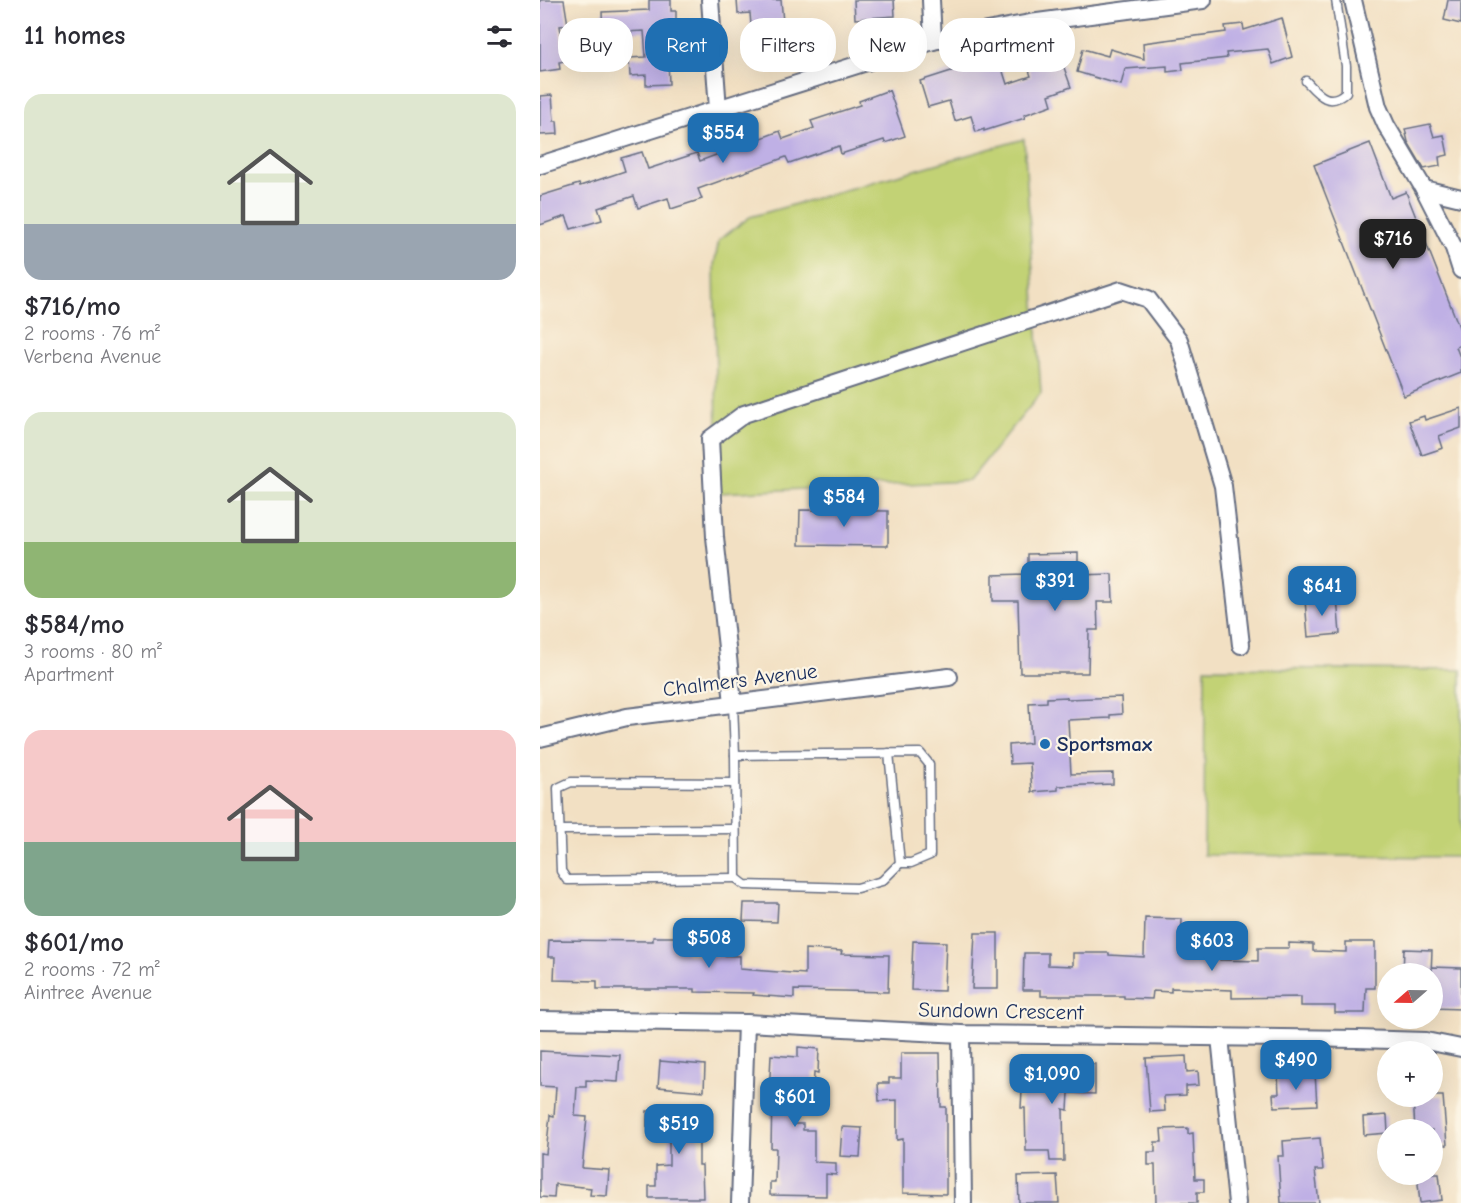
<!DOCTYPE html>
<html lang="en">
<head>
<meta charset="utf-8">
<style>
  body { margin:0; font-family:"Comic Neue",sans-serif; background:#f7f7f7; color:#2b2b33; height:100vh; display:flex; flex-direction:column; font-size:22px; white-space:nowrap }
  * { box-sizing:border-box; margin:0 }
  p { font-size:20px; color:#7c7c81 }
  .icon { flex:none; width:33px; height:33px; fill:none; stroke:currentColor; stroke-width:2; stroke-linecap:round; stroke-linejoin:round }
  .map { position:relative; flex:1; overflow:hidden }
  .details { display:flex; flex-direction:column; background:#fff; width:540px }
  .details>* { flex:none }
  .banner { position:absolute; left:18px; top:18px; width:570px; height:54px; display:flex; gap:12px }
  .needle { width:39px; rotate:250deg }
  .controls { position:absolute; left:837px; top:963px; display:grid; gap:12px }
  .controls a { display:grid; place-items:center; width:66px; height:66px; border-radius:50%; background:#fff; box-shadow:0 6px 24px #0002; font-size:30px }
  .price { position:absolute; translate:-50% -51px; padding:0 14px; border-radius:12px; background:#1f6fb2; color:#fff; font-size:20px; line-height:39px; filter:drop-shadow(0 2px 3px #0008) }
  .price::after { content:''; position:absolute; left:50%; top:36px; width:18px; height:14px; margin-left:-9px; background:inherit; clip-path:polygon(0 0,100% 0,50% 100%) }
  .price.on { background:#222; color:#fff }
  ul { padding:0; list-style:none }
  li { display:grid; align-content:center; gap:12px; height:318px; padding:0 24px }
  li span { display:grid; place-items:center; height:186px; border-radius:18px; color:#555 }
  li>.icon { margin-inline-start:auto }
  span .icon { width:108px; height:108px; fill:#fffc; stroke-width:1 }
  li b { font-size:26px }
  h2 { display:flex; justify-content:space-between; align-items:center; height:72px; padding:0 24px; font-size:26px }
  .chip { padding:0 21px; border-radius:24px; background:#fff; box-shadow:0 6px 24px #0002; font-size:21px; line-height:54px }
  .chip.on { background:#1f6fb2; color:#fff }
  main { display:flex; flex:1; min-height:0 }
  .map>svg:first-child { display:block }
</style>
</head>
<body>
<main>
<section class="details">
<h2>11 homes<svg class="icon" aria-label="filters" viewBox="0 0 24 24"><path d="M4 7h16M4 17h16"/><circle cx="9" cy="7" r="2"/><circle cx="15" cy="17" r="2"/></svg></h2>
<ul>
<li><span style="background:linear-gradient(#dfe7d0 70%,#9aa5b1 0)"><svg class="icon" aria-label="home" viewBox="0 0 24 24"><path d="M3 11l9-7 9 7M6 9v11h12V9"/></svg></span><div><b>$716/mo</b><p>2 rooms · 76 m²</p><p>Verbena Avenue</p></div></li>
<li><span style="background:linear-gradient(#dfe7d0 70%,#8fb573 0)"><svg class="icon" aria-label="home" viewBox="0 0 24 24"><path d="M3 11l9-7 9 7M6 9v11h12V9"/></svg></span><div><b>$584/mo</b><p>3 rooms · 80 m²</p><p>Apartment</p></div></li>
<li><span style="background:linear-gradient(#f6c9c9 60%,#7fa58c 0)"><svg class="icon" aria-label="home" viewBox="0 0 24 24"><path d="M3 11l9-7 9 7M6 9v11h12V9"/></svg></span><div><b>$601/mo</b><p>2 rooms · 72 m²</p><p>Aintree Avenue</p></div></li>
</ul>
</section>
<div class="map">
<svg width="921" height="1203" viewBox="0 0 921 1203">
  <rect width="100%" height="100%" fill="#fcf5e5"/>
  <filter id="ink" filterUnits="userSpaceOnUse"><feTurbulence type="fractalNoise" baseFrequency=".0167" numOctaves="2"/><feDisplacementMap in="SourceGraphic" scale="12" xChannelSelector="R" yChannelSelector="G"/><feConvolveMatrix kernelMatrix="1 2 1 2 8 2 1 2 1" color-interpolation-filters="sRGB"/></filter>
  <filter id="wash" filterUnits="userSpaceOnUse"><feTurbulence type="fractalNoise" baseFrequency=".008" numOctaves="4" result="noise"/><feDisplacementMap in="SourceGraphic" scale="24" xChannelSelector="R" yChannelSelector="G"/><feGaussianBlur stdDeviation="1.35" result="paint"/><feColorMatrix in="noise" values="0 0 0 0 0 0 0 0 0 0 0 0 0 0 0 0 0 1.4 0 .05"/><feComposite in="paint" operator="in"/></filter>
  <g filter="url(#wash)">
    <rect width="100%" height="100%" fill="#f2e0c3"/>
    <g fill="#c2d274" stroke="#6e8069" stroke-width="1.5">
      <path d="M484 139 501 393 429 481 178 493 174 265 179 240 210 217Z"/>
      <path d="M665 668 921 670V857L664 855Z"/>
    </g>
    <g id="blocks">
      <g fill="#bfb0e5">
        <path d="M0 0H24L28 25 20 26 25 61 19 62 20 69 0 72Z"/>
        <path d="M109 0H131V11H136V22L158 20 159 33 127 35 129 84 106 85V75L90 76 89 58 106 57 104 31 63 33 62 12 109 10Z"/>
        <path d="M197 0H241L243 22 257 20 259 45 213 50 210 13 198 14Z"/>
        <path d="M314 0H354L355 16 315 19Z"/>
        <path d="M908 0H921V24L904 20Z"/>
        <path d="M742 18 752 57 733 64 728 49 686 53 687 58 642 63 643 70 627 72V66L585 69 581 85 537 72 543 49 568 56 570 49 604 59 603 43 686 32 685 26 703 24 704 30Z"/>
        <path d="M518 51 531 87 509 95 512 105 484 115 485 118 444 131V129L436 132 431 116 415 121 409 101 388 107 380 81 458 56 467 84 491 76 486 62Z"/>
        <path d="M349 90 365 136 345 143 344 140 301 154 299 146 249 163 246 157 158 189 162 199 131 209 128 198 98 208 94 196 58 208 62 220 31 229 26 216 0 225V196L39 184 40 186 85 171 81 158 102 152 108 169 157 153 160 161 240 131 243 139 274 128 271 121 320 105 319 101Z"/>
        <path d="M12 95 14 121H17L18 134 0 135V96Z"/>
        <path d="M890 124 894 137 904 135 908 155 899 157 900 166 884 169 868 142 865 129Z"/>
        <path d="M830 143 851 198 866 192 921 332V345L916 347 921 360V373L864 396 774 165Z"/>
        <path d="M921 408V428L899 436 903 448 882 455 869 421 884 416 885 420Z"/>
        <path d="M260 510 348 511V546L259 545Z"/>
        <path d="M538 553V575L572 574 573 602H557L558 630H549L548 673H480L478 601H453V575L488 574V554Z"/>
        <path d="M797 598 800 634 768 637 765 600Z"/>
        <path d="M527 697V699L581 697 582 714 570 715V718L528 720 531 774 573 773V784L518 786V790L492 792 490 763 470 764 469 745 491 743 489 703 507 702V698Z"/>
        <path d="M204 903H238L237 922 203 921Z"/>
        <path d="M605 918 642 919 641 948 680 949V960L718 961V948H749V943L773 944V951L806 952V942H835V988H826L825 1013H795V1006H761V997L692 998V990L631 988V992L613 991 612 999 584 998V996H501V990H483L484 953H508V965L533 966V953H569V955L604 957Z"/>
        <path d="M435 933H458V989H432Z"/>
        <path d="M113 937H147L146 954 200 956V969L265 974V949L302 951 301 954 349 955 348 992 254 990V998L213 995 214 993 155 992V989H57V981L14 980 15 957H8L9 940 113 941Z"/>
        <path d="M373 941 406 942 404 991 371 990Z"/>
        <path d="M864 949 892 950 891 974H863Z"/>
        <path d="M892 967 921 968V1009L892 1008Z"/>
        <path d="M258 1047 279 1049 278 1073 274 1072 273 1099 253 1098V1124H263V1130H274V1162L296 1163V1175L286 1174V1196L230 1195V1182H235L236 1148H231L232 1097 229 1096 231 1055 258 1057Z"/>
        <path d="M0 1051 80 1055 78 1082 46 1080V1087H37L35 1116 47 1117 42 1168 69 1170 67 1196 50 1195 51 1188 15 1184 14 1198 0 1197V1153L6 1154 10 1115 14 1116 16 1087 0 1086Z"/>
        <path d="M361 1053H400L401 1107H406V1194L363 1193V1139L357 1140V1100L339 1101 338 1083H349V1078H361Z"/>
        <path d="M646 1056 647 1072 658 1071 659 1085 646 1086V1095L624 1096 625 1111 610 1112 606 1058Z"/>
        <path d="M120 1061 165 1065 164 1091 118 1087Z"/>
        <path d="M516 1063 555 1064V1094L529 1093 528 1110 523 1109 524 1161H510L509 1151H486L485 1108H481L482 1090H475V1075L513 1077V1066H516Z"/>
        <path d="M775 1073 777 1105 734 1107 733 1094H739L738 1075Z"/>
        <path d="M873 1096H903L907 1145 892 1146V1130H875Z"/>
        <path d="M159 1110V1165H162L163 1198H109V1186H116V1166L129 1165V1132H120V1127H107V1111Z"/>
        <path d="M847 1115 848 1133 824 1135 823 1117Z"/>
        <path d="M302 1127 322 1128 320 1157 300 1156Z"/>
        <path d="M648 1128V1134L653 1133 655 1179H664V1192H657V1203H616L615 1165H608V1152H615V1142H622L621 1129Z"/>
        <path d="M780 1138 783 1170H775L779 1203H741L738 1156H744L743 1141Z"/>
        <path d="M877 1174H899L902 1200 880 1203Z"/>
        <path d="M517 1175 519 1203H479L478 1176Z"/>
      </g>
    </g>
  </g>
  <g filter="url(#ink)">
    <use href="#blocks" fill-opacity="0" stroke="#666d81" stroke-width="1.5"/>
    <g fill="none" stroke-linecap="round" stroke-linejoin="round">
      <g stroke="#666d81" stroke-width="11">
        <g id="lane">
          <path d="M766 81C778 94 789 108 806 92V66L796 0"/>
          <path d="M193 703 195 755 380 753 389 764 390 855 371 863H360"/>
          <path d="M195 755 196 878 205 885 317 888 342 881 360 863 349 753"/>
          <path d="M195 783 31 782 18 788 21 871 27 880 196 878"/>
          <path d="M20 830 195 829"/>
        </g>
      </g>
      <g stroke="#666d81" stroke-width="20">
        <g id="street">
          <path d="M170 0 178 109"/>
          <path d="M391 0 393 41"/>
          <path d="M813 0 838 107 846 125 884 189 914 248 921 270"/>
          <path d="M0 165 393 41 490 23 663 0"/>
          <path d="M884 189 921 198"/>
          <path d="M193 703 175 537 170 439 204 414 581 290 608 299 639 340 683 486 701 645"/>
          <path d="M0 738 87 717 409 677"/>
          <path d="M0 1020 206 1023 421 1034 817 1039 886 1041 921 1048"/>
          <path d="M421 1034 423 1203"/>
          <path d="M680 1037 697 1203"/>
          <path d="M200 1203 206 1023"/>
        </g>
      </g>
      <use href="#lane" stroke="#fff" stroke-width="8"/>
      <use href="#street" stroke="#fff" stroke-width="16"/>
    </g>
  </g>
  <circle fill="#1f6fb2" stroke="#fcf5e5" stroke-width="2" cx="505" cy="744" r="6"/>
  <g text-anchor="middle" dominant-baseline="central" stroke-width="4.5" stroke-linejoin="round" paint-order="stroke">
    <g font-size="21" fill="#1b2f5e" stroke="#fcf5e5">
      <text transform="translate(200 680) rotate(-7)">Chalmers Avenue</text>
      <text transform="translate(461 1011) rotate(1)">Sundown Crescent</text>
    </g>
    <g font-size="21" font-weight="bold" fill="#1b2f5e" stroke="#fcf5e5" text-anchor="start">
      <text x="517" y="744">Sportsmax</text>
    </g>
  </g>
</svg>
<div class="controls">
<a><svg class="needle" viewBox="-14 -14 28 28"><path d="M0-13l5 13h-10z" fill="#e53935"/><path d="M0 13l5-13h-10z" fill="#7c7c81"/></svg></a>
<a>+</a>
<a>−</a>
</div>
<b class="price" style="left:183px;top:164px">$554</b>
<b class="price on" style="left:853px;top:270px">$716</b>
<b class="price" style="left:304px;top:528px">$584</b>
<b class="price" style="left:515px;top:612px">$391</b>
<b class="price" style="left:782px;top:617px">$641</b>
<b class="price" style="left:169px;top:969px">$508</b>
<b class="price" style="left:672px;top:972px">$603</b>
<b class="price" style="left:756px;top:1091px">$490</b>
<b class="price" style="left:512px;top:1105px">$1,090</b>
<b class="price" style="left:255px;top:1128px">$601</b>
<b class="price" style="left:139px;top:1155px">$519</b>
<div class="banner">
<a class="chip">Buy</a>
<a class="chip on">Rent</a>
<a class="chip">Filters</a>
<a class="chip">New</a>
<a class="chip">Apartment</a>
</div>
</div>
</main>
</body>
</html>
